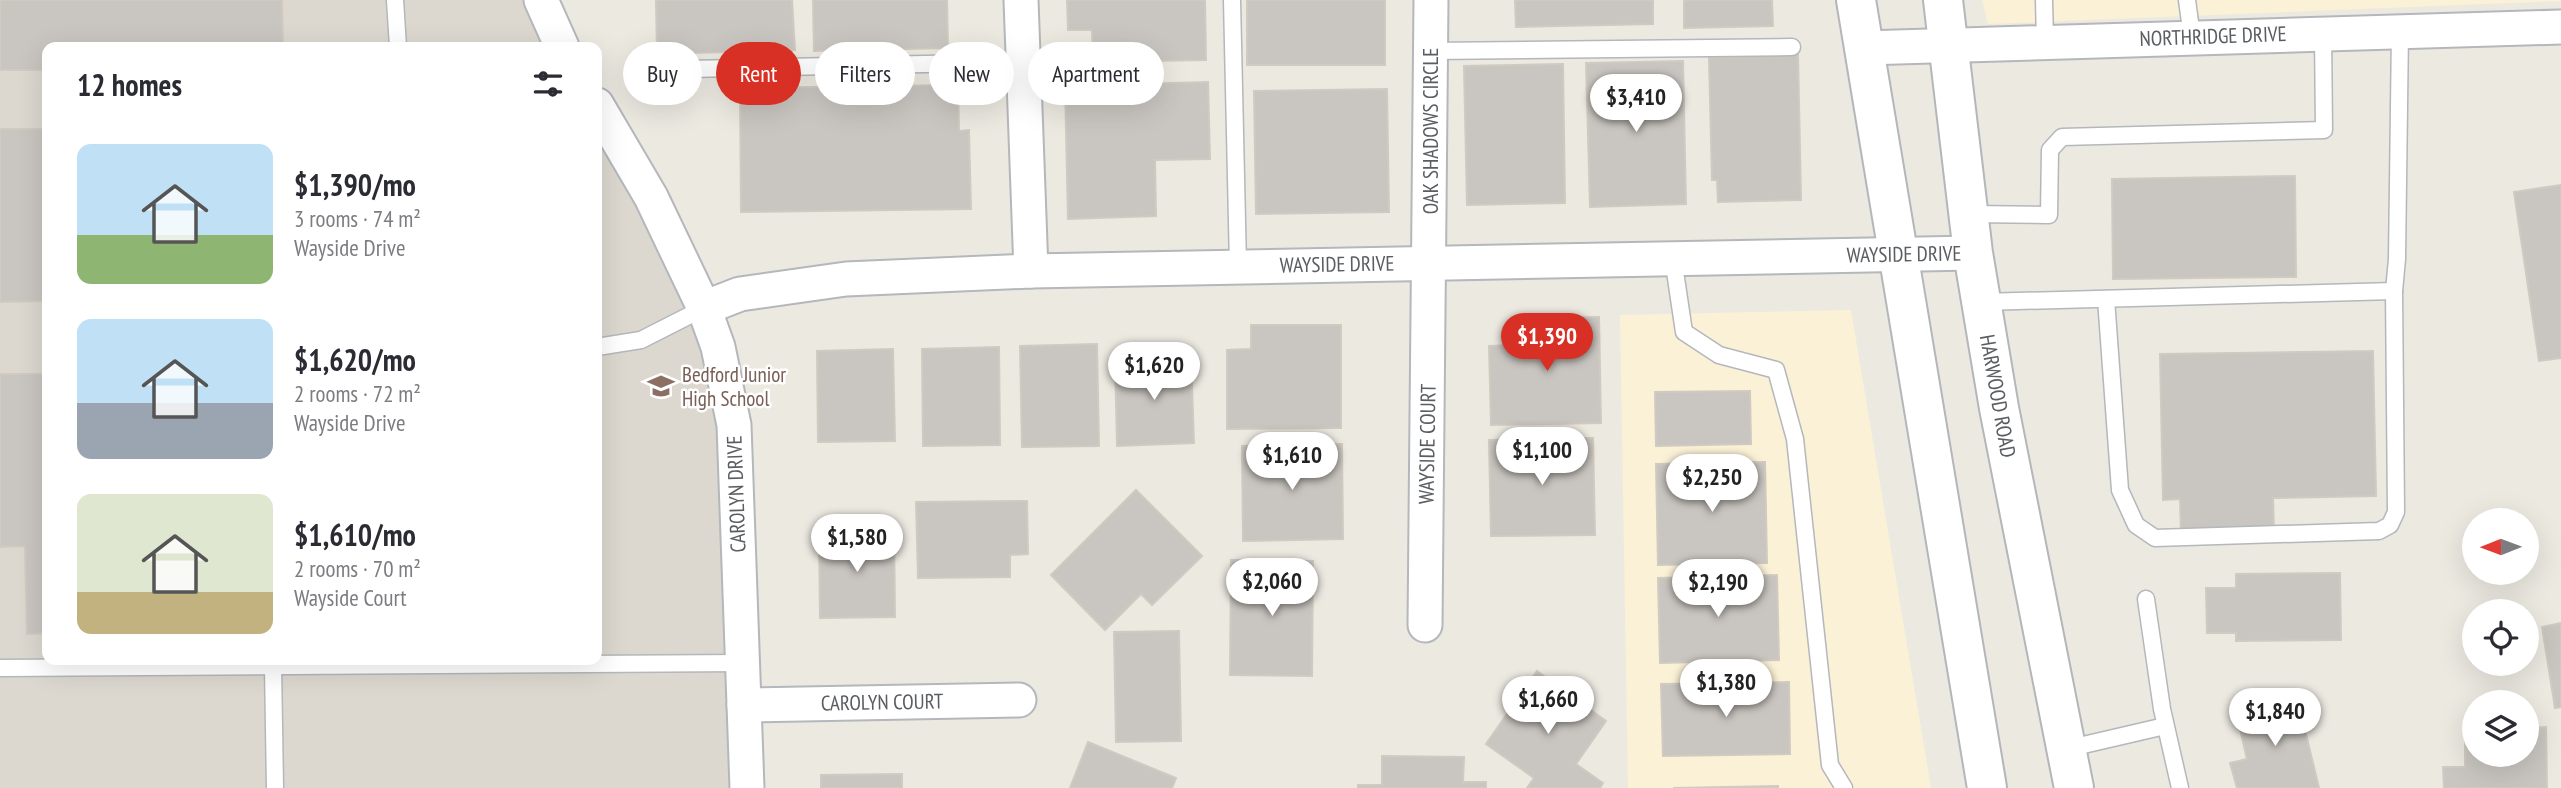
<!DOCTYPE html>
<html lang="en">
<head>
<meta charset="utf-8">
<style>
  body { margin:0; font-family:"PT Sans Narrow",sans-serif; background:#f2f2f3; color:#2b2b33; height:100vh; display:flex; flex-direction:column; font-size:26px; white-space:nowrap }
  * { box-sizing:border-box; margin:0 }
  p { font-size:23px; color:#7c7c81 }
  .icon { flex:none; width:38px; height:38px; fill:none; stroke:currentColor; stroke-width:2; stroke-linecap:round; stroke-linejoin:round }
  .map { position:relative; flex:1; overflow:hidden }
  .details { position:absolute; left:42px; top:42px; width:560px; height:623px; display:flex; flex-direction:column; background:#fff; border-radius:14px; box-shadow:0 7px 28px #0002 }
  .details>* { flex:none }
  .top-card { position:absolute; left:623px; top:42px; width:665px; height:63px; display:flex; gap:14px }
  .needle { width:46px; rotate:269deg }
  .buttons { position:absolute; left:2462px; top:508px; display:grid; gap:14px }
  .buttons a { display:grid; place-items:center; width:77px; height:77px; border-radius:50%; background:#fff; box-shadow:0 7px 28px #0002; font-size:35px }
  .price { position:absolute; translate:-50% -60px; padding:0 16px; border-radius:24px; background:#fff; color:#222; font-size:23px; line-height:46px; filter:drop-shadow(0 2px 4px #0008) }
  .price::after { content:''; position:absolute; left:50%; top:42px; width:21px; height:16px; margin-left:-10px; background:inherit; clip-path:polygon(0 0,100% 0,50% 100%) }
  .price.on { background:#d93025; color:#fff }
  ul { padding:0; list-style:none }
  li { display:flex; align-items:center; gap:21px; height:175px; padding:0 35px }
  li span { display:grid; place-items:center; flex:none; width:196px; height:140px; border-radius:14px; color:#555 }
  li>.icon { margin-inline-start:auto }
  span .icon { width:84px; height:84px; fill:#fffc; stroke-width:1 }
  li b { font-size:30px }
  h2 { display:flex; justify-content:space-between; align-items:center; height:84px; padding:0 35px; font-size:30px }
  .chip { padding:0 24px; border-radius:32px; background:#fff; box-shadow:0 7px 28px #0002; font-size:24px; line-height:63px }
  .chip.on { background:#d93025; color:#fff }
  .map>svg:first-child { display:block }
</style>
</head>
<body>
<div class="map">
<svg width="2561" height="788" viewBox="0 0 2561 788">
  <rect width="100%" height="100%" fill="#ece9e1"/>
  <g fill="#fbf1d7">
    <path d="M1982 0H2561V1L1988 24Z"/>
    <path d="M1851 310 1931 788H1628L1620 315Z"/>
  </g>
  <path fill="#dcd8cf" d="M0 0H541L562 47H47V660H597V105L718 347 747 788H0Z"/>
  <g fill="#c9c5c0" stroke="#d0cac0" stroke-width="2">
    <path d="M0 0H282L283 47H47V70H0Z"/>
    <path d="M656 0H792L795 50 657 54Z"/>
    <path d="M813 0H947L948 48 814 51Z"/>
    <path d="M1067 0H1205L1206 60 1093 62 1092 30H1068Z"/>
    <rect x="1247" y="0" width="138" height="65"/>
    <path d="M1515 0H1653V24L1516 27Z"/>
    <path d="M1684 0H1772L1773 26 1684 28Z"/>
    <path d="M1798 55 1801 200 1718 202 1717 180H1712L1709 58Z"/>
    <path d="M1683 61 1686 204 1590 207 1586 63Z"/>
    <path d="M1563 64 1565 203 1467 205 1464 66Z"/>
    <path d="M1208 82 1210 159 1155 160 1156 216 1068 219 1065 86Z"/>
    <path d="M958 85 959 131 969 130 971 209 741 212 740 88Z"/>
    <path d="M1387 89 1389 212 1256 214 1254 91Z"/>
    <path d="M0 129H47V301L0 302Z"/>
    <path d="M2295 176 2296 277 2113 279 2112 179Z"/>
    <path d="M2561 185V358L2539 361 2514 192Z"/>
    <path d="M1599 317 1601 423 1491 425 1489 346 1513 345V319Z"/>
    <path d="M1251 325H1341V428L1227 429V350L1251 349Z"/>
    <path d="M1097 344 1099 446 1022 447 1020 346Z"/>
    <path d="M999 347 1000 445 923 446 922 349Z"/>
    <path d="M893 349 895 441 818 442 817 351Z"/>
    <path d="M2373 351 2376 496 2273 498 2274 532 2181 534 2180 499 2163 500 2160 354Z"/>
    <path d="M1191 357 1194 443 1117 446 1115 360Z"/>
    <path d="M0 374H47V633L27 634 25 546 0 547Z"/>
    <path d="M1750 391 1751 444 1656 446 1655 392Z"/>
    <path d="M1593 438 1595 535 1491 536 1489 440Z"/>
    <path d="M1342 444 1343 539 1243 541 1242 446Z"/>
    <path d="M1765 462 1767 563 1658 565 1656 464Z"/>
    <path d="M1136 490 1202 556 1152 605 1141 594 1105 630 1051 575Z"/>
    <path d="M1027 501 1028 554 1010 555V577L918 578 916 502Z"/>
    <path d="M894 529 895 617 820 618 819 530Z"/>
    <path d="M1231 560 1313 561 1312 676 1230 675Z"/>
    <path d="M2340 573 2341 640 2236 641V633H2207L2206 588H2236V574Z"/>
    <path d="M1777 575 1779 660 1660 663 1658 578Z"/>
    <path d="M2561 623V707L2555 708 2542 627Z"/>
    <path d="M1179 631 1181 741 1116 742 1114 632Z"/>
    <path d="M1537 671 1606 721 1576 764 1603 783 1600 788H1527L1534 778 1486 744Z"/>
    <path d="M1789 682 1790 754 1663 756 1661 684Z"/>
    <path d="M2297 697 2319 788H2237L2230 763 2247 759 2236 712Z"/>
    <path d="M2546 727 2547 788H2444L2443 767H2465V728H2474V754H2527V728Z"/>
    <path d="M1088 742 1176 778 1172 788H1070Z"/>
    <path d="M1382 756 1464 757 1463 782H1486V788H1358V785H1382Z"/>
    <path d="M902 774V788H821V775Z"/>
    <path d="M1778 786V788H1673Z"/>
  </g>
  <g fill="none" stroke-linecap="round" stroke-linejoin="round">
    <g stroke="#b4b7bb" stroke-width="19">
      <g id="lane">
        <path d="M395 0 398 47"/>
        <path d="M1232 0 1238 266"/>
        <path d="M2044 0 2045 41"/>
        <path d="M2187 0 2192 37"/>
        <path d="M1430 51 1792 47"/>
        <path d="M687 69 1023 62"/>
        <path d="M1969 214 2049 215 2050 150 2062 137 2324 130 2323 33"/>
        <path d="M1673 258 1684 332 1719 355 1776 370 1795 439 1830 765 1844 788"/>
        <path d="M2106 299 2120 490 2136 525 2155 538 2379 531 2390 525 2396 512 2394 291"/>
        <path d="M1982 302 2394 291 2397 259 2400 31"/>
        <path d="M597 347 641 340 704 308"/>
        <path d="M2146 599 2162 709 2180 788"/>
        <path d="M273 666 275 788"/>
        <path d="M0 668 743 663"/>
        <path d="M2066 749 2165 726"/>
      </g>
    </g>
    <g stroke="#b4b7bb" stroke-width="37">
      <g id="street">
        <path d="M541 0 562 47"/>
        <path d="M1021 0 1031 271"/>
        <path d="M1864 48 2561 27"/>
        <path d="M597 105 651 197 704 308 718 347 734 425 747 788"/>
        <path d="M704 308 740 294 846 279 1031 271 1973 253"/>
        <path d="M1425 625 1431 0"/>
        <path d="M744 705 1019 700"/>
      </g>
    </g>
    <g stroke="#b3b6bb" stroke-width="42">
      <g id="secondary">
        <path d="M1856 0 1987 788"/>
        <path d="M1943 0 1973 253 1999 408 2074 788"/>
      </g>
    </g>
    <use href="#lane" stroke="#fff" stroke-width="16"/>
    <use href="#street" stroke="#fff" stroke-width="33"/>
    <use href="#secondary" stroke="#fff" stroke-width="38"/>
  </g>
  <defs>
    <g id="school-bare" transform="scale(2.1)"><path d="M0-5L7-2L0 1L-7-2ZM-4 1L0 2.5L4 1V4Q0 6-4 4Z" fill="#8d6e63" stroke="#fff" stroke-width="2.5" paint-order="stroke"/></g>
  </defs>
  <g fill-rule="evenodd">
    <use href="#school-bare" x="661" y="386"/>
  </g>
  <g text-anchor="middle" dominant-baseline="central" stroke-width="5" stroke-linejoin="round" paint-order="stroke">
    <g font-size="21" fill="#5a5d61" stroke="#fff">
      <text transform="translate(2213 36) rotate(-2)">NORTHRIDGE DRIVE</text>
      <text transform="translate(1430 131) rotate(-90)">OAK SHADOWS CIRCLE</text>
      <text transform="translate(1904 254) rotate(-1)">WAYSIDE DRIVE</text>
      <text transform="translate(1337 264) rotate(-1)">WAYSIDE DRIVE</text>
      <text transform="translate(1998 396) rotate(80)">HARWOOD ROAD</text>
      <text transform="translate(1427 444) rotate(-89)">WAYSIDE COURT</text>
      <text transform="translate(736 494) rotate(-92)">CAROLYN DRIVE</text>
      <text transform="translate(882 702) rotate(-1)">CAROLYN COURT</text>
    </g>
    <g font-size="21" fill="#785e54" stroke="#fff" text-anchor="start">
      <text x="682" y="374">Bedford Junior<tspan x="682" dy="24">High School</tspan></text>
    </g>
  </g>
</svg>
<div class="buttons">
<a><svg class="needle" viewBox="-14 -14 28 28"><path d="M0-13l5 13h-10z" fill="#e53935"/><path d="M0 13l5-13h-10z" fill="#7c7c81"/></svg></a>
<a><svg class="icon" aria-label="locate" viewBox="0 0 24 24"><circle cx="12" cy="12" r="6"/><path d="M12 2v4M12 18v4M2 12h4M18 12h4"/></svg></a>
<a><svg class="icon" aria-label="layers" viewBox="0 0 24 24"><path d="M12 4l9 5-9 5-9-5zM3 14l9 5 9-5"/></svg></a>
</div>
<b class="price" style="left:1636px;top:134px">$3,410</b>
<b class="price on" style="left:1547px;top:373px">$1,390</b>
<b class="price" style="left:1154px;top:402px">$1,620</b>
<b class="price" style="left:1542px;top:487px">$1,100</b>
<b class="price" style="left:1292px;top:492px">$1,610</b>
<b class="price" style="left:1712px;top:514px">$2,250</b>
<b class="price" style="left:857px;top:574px">$1,580</b>
<b class="price" style="left:1272px;top:618px">$2,060</b>
<b class="price" style="left:1718px;top:619px">$2,190</b>
<b class="price" style="left:1726px;top:719px">$1,380</b>
<b class="price" style="left:1548px;top:736px">$1,660</b>
<b class="price" style="left:2275px;top:748px">$1,840</b>
<div class="top-card">
<a class="chip">Buy</a>
<a class="chip on">Rent</a>
<a class="chip">Filters</a>
<a class="chip">New</a>
<a class="chip">Apartment</a>
</div>
<section class="details">
<h2>12 homes<svg class="icon" aria-label="filters" viewBox="0 0 24 24"><path d="M4 7h16M4 17h16"/><circle cx="9" cy="7" r="2"/><circle cx="15" cy="17" r="2"/></svg></h2>
<ul>
<li><span style="background:linear-gradient(#bfe0f5 65%,#8fb573 0)"><svg class="icon" aria-label="home" viewBox="0 0 24 24"><path d="M3 11l9-7 9 7M6 9v11h12V9"/></svg></span><div><b>$1,390/mo</b><p>3 rooms · 74 m²</p><p>Wayside Drive</p></div></li>
<li><span style="background:linear-gradient(#bfe0f5 60%,#9aa5b1 0)"><svg class="icon" aria-label="home" viewBox="0 0 24 24"><path d="M3 11l9-7 9 7M6 9v11h12V9"/></svg></span><div><b>$1,620/mo</b><p>2 rooms · 72 m²</p><p>Wayside Drive</p></div></li>
<li><span style="background:linear-gradient(#dfe7d0 70%,#c2b280 0)"><svg class="icon" aria-label="home" viewBox="0 0 24 24"><path d="M3 11l9-7 9 7M6 9v11h12V9"/></svg></span><div><b>$1,610/mo</b><p>2 rooms · 70 m²</p><p>Wayside Court</p></div></li>
</ul>
</section>
</div>
</body>
</html>
